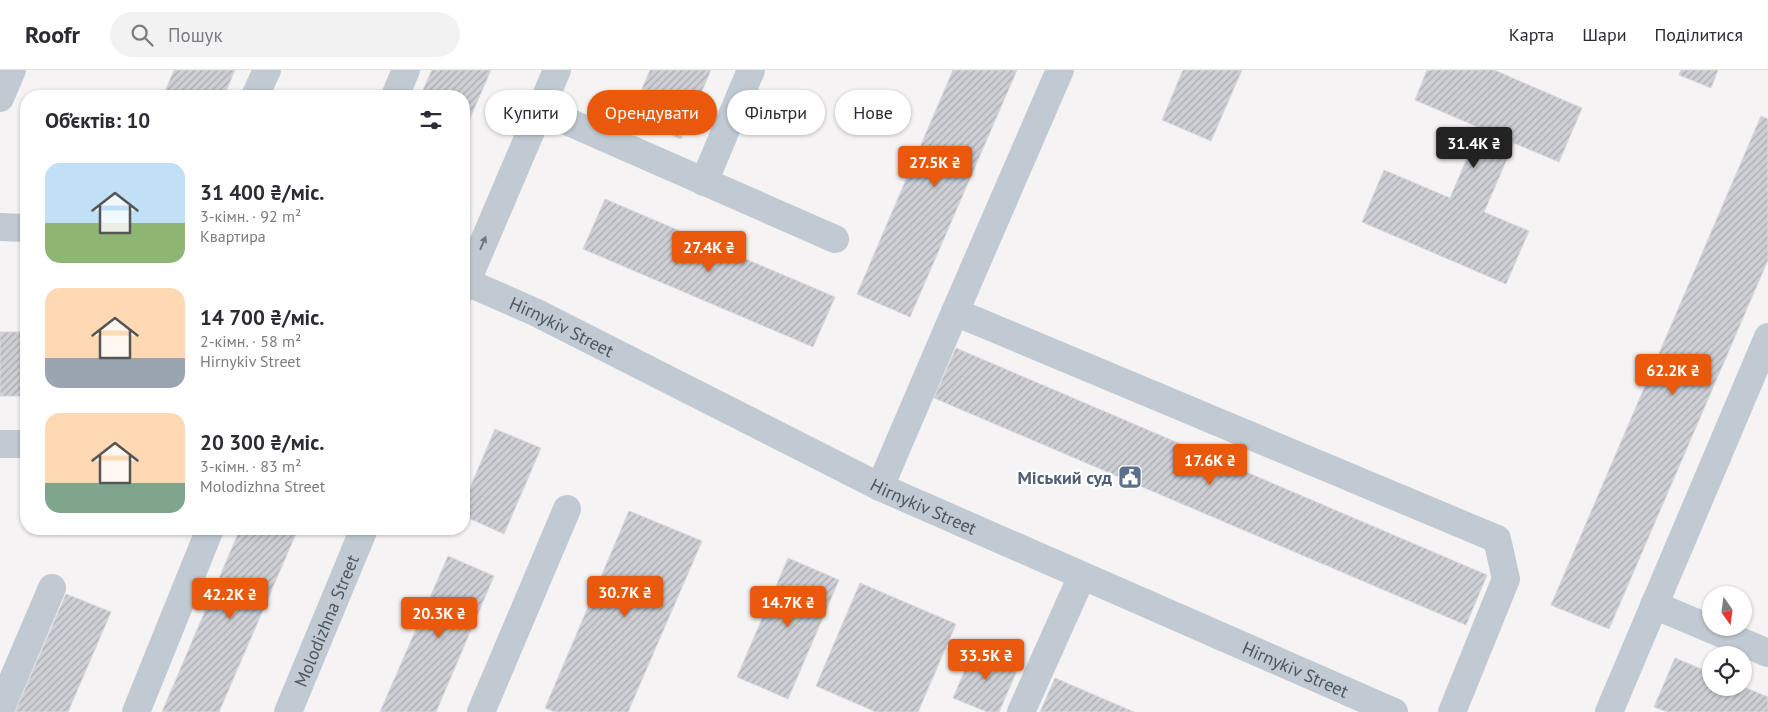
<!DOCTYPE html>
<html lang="uk">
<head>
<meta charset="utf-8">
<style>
  body { margin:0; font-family:"PT Sans",sans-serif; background:#f2f2f3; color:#2b2b33; height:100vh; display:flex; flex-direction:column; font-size:19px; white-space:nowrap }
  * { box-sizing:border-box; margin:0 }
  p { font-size:16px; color:#7c7c81 }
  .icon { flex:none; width:28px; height:28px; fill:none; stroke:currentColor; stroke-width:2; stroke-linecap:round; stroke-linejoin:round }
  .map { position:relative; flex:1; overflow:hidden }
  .drawer { position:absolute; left:20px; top:20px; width:450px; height:445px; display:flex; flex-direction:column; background:#fff; border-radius:20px; box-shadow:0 1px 4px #0004 }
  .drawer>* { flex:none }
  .banner { position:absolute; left:485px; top:20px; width:475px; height:45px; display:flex; gap:10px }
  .needle { width:32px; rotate:166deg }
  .buttons { position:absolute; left:1702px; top:516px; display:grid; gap:10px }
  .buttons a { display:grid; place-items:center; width:50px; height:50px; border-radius:50%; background:#fff; box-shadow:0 1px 4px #0004; font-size:25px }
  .price { position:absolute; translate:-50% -42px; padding:0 11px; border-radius:5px; background:#ea580c; color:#fff; font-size:16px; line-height:32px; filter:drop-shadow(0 1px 2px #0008) }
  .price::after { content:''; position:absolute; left:50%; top:30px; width:15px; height:11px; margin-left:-8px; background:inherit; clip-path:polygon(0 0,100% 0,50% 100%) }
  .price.active { background:#222; color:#fff }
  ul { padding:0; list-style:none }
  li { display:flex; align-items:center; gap:15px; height:125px; padding:0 25px }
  li span { display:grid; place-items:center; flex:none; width:140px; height:100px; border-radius:15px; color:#555 }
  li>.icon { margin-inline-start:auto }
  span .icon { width:60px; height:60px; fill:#fffc; stroke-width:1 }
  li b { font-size:21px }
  h2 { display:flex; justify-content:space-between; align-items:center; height:60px; padding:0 25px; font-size:21px }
  .tag { padding:0 18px; border-radius:22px; background:#fff; box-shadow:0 1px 4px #0004; font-size:18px; line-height:45px }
  .tag.active { background:#ea580c; color:#fff }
  header { display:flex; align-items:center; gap:30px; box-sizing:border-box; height:70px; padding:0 25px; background:#fff; border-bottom:1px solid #e1e1e2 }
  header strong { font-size:24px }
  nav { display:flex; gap:28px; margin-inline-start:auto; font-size:18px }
  .search { width:350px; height:45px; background:#f2f2f3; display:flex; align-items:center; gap:12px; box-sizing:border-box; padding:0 18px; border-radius:28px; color:#7c7c81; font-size:19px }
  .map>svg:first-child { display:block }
</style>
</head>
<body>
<header>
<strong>Roofr</strong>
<div class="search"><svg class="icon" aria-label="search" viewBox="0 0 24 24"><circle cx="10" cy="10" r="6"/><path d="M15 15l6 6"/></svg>Пошук</div>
<nav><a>Карта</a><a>Шари</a><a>Поділитися</a></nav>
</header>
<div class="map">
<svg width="1768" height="642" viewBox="0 0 1768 642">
  <defs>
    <pattern id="building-hatch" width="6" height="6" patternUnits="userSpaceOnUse" patternTransform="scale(1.25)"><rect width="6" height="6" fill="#cdcfd5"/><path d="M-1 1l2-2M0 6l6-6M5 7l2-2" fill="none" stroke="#a8abb0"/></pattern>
  </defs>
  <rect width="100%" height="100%" fill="#f5f3f3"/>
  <g fill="url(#building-hatch)" stroke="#d7d9de">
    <path d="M174 0H235L224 26H163Z"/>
    <path d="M432 0H491L464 62V26H420Z"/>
    <path d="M650 0H711L681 69 630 47Z"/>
    <path d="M953 0H1017L910 247 857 224Z"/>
    <path d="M1183 0H1242L1211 71 1162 50Z"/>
    <path d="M1427 0H1494L1582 38 1559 92 1514 73 1484 142 1529 161 1506 214 1362 152 1384 100 1450 128 1480 58 1415 30Z"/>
    <path d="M1681 0H1718L1711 18 1679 5Z"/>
    <path d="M1761 46 1768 49V190L1609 559 1551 535Z"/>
    <path d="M605 129 835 227 813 277 583 179Z"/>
    <rect x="0" y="262" width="26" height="64"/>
    <path d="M956 278 1487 505 1466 555 934 328Z"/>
    <path d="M495 359 541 378 504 464 464 446V432Z"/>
    <path d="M629 441 702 471 628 642H555L545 638Z"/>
    <path d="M240 459H298L219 642H162Z"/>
    <path d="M448 486 494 506 436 642H380Z"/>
    <path d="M788 488 839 510 788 629 737 607Z"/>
    <path d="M860 513 956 554 918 642H876L816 616Z"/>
    <path d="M66 524 111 542 68 642H15Z"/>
    <path d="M975 577 1019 596 999 642H987L953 628Z"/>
    <path d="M1675 588 1711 603V618L1744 617 1768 627V642H1667L1654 637Z"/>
    <path d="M1055 608 1134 642H1040Z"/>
  </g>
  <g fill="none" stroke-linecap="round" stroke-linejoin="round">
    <g stroke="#c1cad2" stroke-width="28">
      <path d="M255 26 267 0"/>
      <path d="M395 26 406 0"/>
      <path d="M0 28 12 0"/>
      <path d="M539 39 835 169"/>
      <path d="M704 112 751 0"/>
      <path d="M0 157 26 158"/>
      <path id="s1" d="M464 211 535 242 880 417 1394 642"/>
      <path d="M464 218 557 0"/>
      <path d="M955 242 1060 0"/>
      <path d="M0 374H26"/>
      <path d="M880 417 955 242 1497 469 1506 509 1452 642"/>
      <path d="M1654 535 1768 583"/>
      <path d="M0 640 52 518"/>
      <path d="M136 642 210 459"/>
      <path id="s2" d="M288 642 364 459"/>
      <path d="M481 642 567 439"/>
      <path d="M1021 642 1082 506"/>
      <path d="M1609 642 1768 267"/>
    </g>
  </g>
  <defs><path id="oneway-solid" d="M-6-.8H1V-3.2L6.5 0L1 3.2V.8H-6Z" transform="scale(1.25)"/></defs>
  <use fill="#6e7983" href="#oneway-solid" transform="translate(483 173) rotate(-67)"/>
  <defs>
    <g id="civic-square" transform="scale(1.25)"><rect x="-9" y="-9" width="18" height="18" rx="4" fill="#5c6f8a" stroke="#fff"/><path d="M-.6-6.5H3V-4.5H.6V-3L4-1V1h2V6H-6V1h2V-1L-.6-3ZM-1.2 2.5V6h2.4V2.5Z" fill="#fff"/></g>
  </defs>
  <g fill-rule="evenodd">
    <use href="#civic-square" x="1130" y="407"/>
  </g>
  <g text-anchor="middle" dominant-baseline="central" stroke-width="4.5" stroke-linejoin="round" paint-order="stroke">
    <g font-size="18" fill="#4a5661" stroke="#fff">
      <text stroke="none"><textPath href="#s1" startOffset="108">Hirnykiv Street</textPath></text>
      <text stroke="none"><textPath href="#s1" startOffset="512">Hirnykiv Street</textPath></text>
      <text stroke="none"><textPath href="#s2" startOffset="99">Molodizhna Street</textPath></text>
      <text stroke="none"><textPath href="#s1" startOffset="918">Hirnykiv Street</textPath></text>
    </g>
    <g font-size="18" font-weight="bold" fill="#4e5e75" stroke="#fff" text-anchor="end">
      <text x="1112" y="407">Міський суд</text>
    </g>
  </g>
</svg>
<div class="buttons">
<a><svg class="needle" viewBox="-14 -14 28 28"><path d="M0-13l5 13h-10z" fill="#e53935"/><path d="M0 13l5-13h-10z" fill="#7c7c81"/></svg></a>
<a><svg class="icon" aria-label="locate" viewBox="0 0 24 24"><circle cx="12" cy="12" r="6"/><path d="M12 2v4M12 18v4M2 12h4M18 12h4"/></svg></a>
</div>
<b class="price active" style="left:1474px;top:99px">31.4K ₴</b>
<b class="price" style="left:935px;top:118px">27.5K ₴</b>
<b class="price" style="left:709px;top:203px">27.4K ₴</b>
<b class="price" style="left:1673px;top:326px">62.2K ₴</b>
<b class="price" style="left:1210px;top:416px">17.6K ₴</b>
<b class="price" style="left:625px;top:548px">30.7K ₴</b>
<b class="price" style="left:230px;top:550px">42.2K ₴</b>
<b class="price" style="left:788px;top:558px">14.7K ₴</b>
<b class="price" style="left:439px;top:569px">20.3K ₴</b>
<b class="price" style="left:986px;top:611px">33.5K ₴</b>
<div class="banner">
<a class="tag">Купити</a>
<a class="tag active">Орендувати</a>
<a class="tag">Фільтри</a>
<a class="tag">Нове</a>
</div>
<section class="drawer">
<h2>Об’єктів: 10<svg class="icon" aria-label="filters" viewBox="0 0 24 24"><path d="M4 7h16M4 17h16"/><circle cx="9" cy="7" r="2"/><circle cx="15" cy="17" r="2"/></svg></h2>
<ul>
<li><span style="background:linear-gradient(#bfe0f5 60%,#8fb573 0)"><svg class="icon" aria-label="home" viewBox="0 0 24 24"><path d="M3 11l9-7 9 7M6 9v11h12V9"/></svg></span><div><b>31 400 ₴/міс.</b><p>3-кімн. · 92 m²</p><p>Квартира</p></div></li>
<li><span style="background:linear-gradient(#ffd9b3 70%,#9aa5b1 0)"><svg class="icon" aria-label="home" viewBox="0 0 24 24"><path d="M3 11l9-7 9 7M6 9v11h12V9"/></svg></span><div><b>14 700 ₴/міс.</b><p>2-кімн. · 58 m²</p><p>Hirnykiv Street</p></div></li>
<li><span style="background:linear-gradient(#ffd9b3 70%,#7fa58c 0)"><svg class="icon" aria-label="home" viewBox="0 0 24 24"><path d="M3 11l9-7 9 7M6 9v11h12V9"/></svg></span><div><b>20 300 ₴/міс.</b><p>3-кімн. · 83 m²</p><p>Molodizhna Street</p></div></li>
</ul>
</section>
</div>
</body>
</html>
